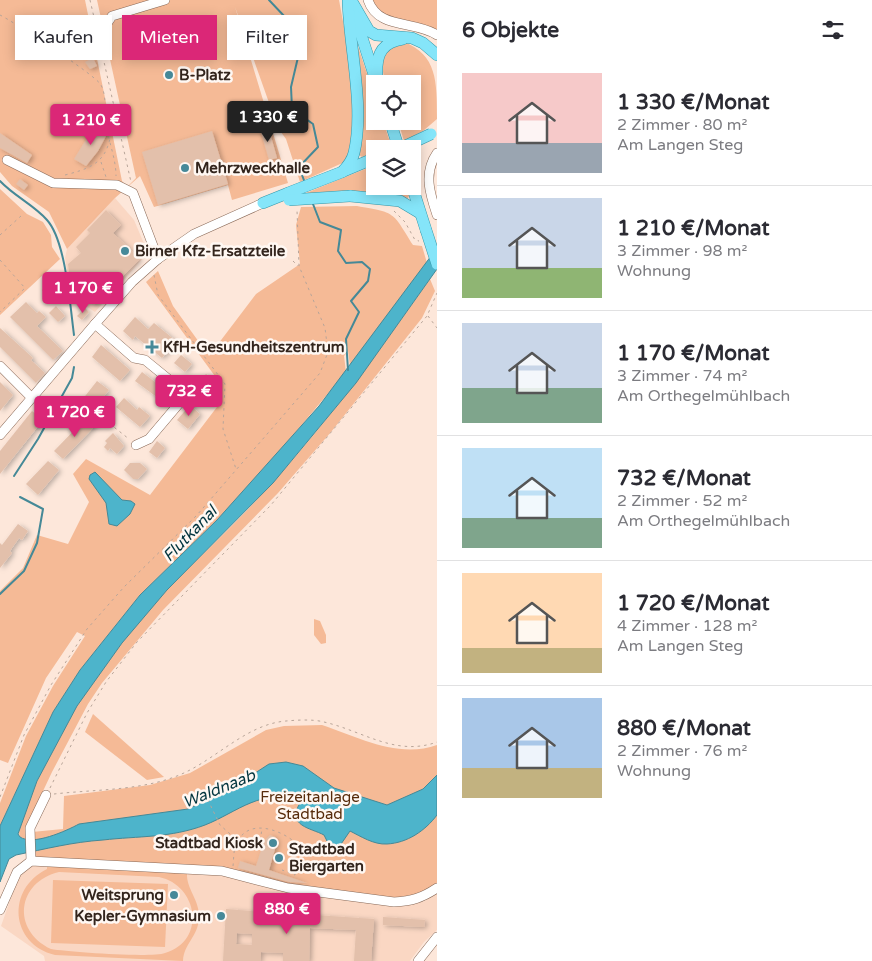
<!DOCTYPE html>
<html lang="de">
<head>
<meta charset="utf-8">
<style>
  body { margin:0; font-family:"Varela Round",sans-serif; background:#f2f2f3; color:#2b2b33; height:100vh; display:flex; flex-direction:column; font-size:19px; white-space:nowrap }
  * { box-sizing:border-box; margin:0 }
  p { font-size:16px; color:#7c7c81 }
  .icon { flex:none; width:28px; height:28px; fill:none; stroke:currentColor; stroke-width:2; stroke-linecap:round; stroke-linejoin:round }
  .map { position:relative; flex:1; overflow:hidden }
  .details { display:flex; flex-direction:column; background:#fff; width:435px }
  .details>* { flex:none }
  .guide { position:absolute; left:15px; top:15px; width:346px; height:45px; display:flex; gap:10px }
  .fabs { position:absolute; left:366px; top:75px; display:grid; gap:10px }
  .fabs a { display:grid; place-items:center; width:55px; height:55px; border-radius:0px; background:#fff; box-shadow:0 2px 12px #0003; font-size:25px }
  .price { position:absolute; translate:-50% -42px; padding:0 11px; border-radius:5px; background:#db2777; color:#fff; font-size:16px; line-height:32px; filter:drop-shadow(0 1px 2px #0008) }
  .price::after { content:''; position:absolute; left:50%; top:30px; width:15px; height:11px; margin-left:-8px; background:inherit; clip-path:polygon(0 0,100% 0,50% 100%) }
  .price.active { background:#222; color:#fff }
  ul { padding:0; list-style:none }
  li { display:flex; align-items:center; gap:15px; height:125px; padding:0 25px }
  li+li { border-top:1px solid #e1e1e2 }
  li span { display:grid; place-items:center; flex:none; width:140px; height:100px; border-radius:0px; color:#555 }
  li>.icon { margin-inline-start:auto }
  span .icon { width:60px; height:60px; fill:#fffc; stroke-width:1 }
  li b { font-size:21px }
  h2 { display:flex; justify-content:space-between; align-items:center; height:60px; padding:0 25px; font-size:21px }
  .chip { padding:0 18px; border-radius:0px; background:#fff; box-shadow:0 2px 12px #0003; font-size:18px; line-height:45px }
  .chip.active { background:#db2777; color:#fff }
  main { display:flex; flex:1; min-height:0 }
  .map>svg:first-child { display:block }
</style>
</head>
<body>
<main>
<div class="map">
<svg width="437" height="961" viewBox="0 0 437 961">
  <defs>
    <filter id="shadow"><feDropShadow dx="2.5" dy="1.5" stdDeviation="2.5" flood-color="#0004"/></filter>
  </defs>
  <rect width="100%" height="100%" fill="#fde7da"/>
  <g fill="#fad7c3">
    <path d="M115 198 134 220 145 246 144 257 95 312 83 304 69 283 65 258 67 249Z"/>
    <path d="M37 863 219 873 394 905H410L425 901 437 892V930L424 942 410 961H45L44 956 1 926 18 878 23 870Z"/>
  </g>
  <g fill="#f5ba96" fill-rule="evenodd">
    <path d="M0 0H85L122 181 127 187 136 178 97 0H339C349 53 360 108 347 161L300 182 286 139 278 128 235 7 288 183 232 200 228 185 154 207 140 176 115 198 67 249 49 212 12 186 0 172Z"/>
    <path d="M371 0H437V31C418 21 399 21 379 15Z"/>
    <path d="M354 35 375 97V121H383L391 145 375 149V152L362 157 359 155Z"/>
    <path d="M404 42C437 55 437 81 437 119L423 131 404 141 398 121H412V84H386C382 71 381 62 386 50Z"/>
    <path d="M375 165V186H405L409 196 407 199 306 193Z"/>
    <path d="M0 189 27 214 43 222 51 235 52 247 60 259 0 315Z"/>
    <path d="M357 206C396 213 392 211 413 245L422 246 427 263 350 366 348 351 344 356 346 372 269 464 217 520 140 595 80 670 53 712 0 826V803L26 736 53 686 85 636 77 632 46 678 8 763 0 760V591L23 568 37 535 68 544 89 502 73 474 86 459 150 495 220 403V383L146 282 158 271 173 306 209 356 256 294 300 264 296 225 301 207Z"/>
    <path d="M430 279 435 291 422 318 331 432 278 493 163 610 102 683 88 704 52 772 28 823 27 840 20 837C16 827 26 812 29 802 55 728 113 646 167 590 202 554 240 520 273 482 331 418 381 348 430 279Z"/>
    <path d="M314 619 320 621 326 635V643L321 644 314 635Z"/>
    <path d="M93 714 164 777 147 780 85 732Z"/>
    <path d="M322 725C358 737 398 759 437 745V883L422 893 396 898 287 885 225 869 34 857 32 832 63 829 64 796 150 785 190 773 266 730 284 726Z"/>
    <path d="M47 866 187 873C186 889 200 900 199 918 198 937 184 943 183 961L55 955C10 944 6 889 47 869ZM59 872 159 877C198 885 207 941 165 953 151 958 68 952 51 949 11 930 17 882 59 872Z"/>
    <path d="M53 880 168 884 165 947 51 943Z"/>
    <circle cx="174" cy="895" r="5.5"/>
  </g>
  <g fill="#4db4cb" stroke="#458997">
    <path d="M437 248V269L356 383 273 483 167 590 122 643 77 706 37 781 18 834 20 837C33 846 66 831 79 824L188 809 232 788 269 764 286 762 303 766 334 788 387 805 423 789 437 775V815C425 831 407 843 387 844 374 845 360 836 350 831L339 847 327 841 324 835C311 828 286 826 300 803 265 785 236 813 205 825 171 838 138 836 103 840 73 842 45 849 16 855L9 859 0 882V826L53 712 80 670 140 595 217 520 319 406Z"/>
    <path d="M95 472 122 500 131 501 135 504 130 514 117 526 109 524 106 503 89 479 90 475Z"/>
  </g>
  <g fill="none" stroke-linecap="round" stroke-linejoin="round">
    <g stroke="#458997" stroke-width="2">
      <path d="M269 0 303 36 291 87 292 109 313 124 318 147 299 167 305 183"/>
      <path d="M0 181C14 196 34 205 47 220 66 241 70 306 74 335"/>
      <path d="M313 204 320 222 341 230 338 251 346 263 362 262 370 269 368 281 351 301 359 312 346 339 348 370"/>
      <path d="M14 476 38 439 72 378 74 367"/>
      <path d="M0 594 24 571 37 543 43 509 20 497"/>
    </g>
  </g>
  <g fill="#e3c0ab" fill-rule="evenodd" filter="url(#shadow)">
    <path d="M93 58 97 66 90 69 85 62Z"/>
    <path d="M95 125 107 134 98 151 86 166 74 159Z"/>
    <path d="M268 126 277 158 269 160 260 129Z"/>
    <path d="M212 131 228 184 158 205 142 152Z"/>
    <path d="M0 133 32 155 27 163 0 148Z"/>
    <path d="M20 179 28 185 24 190 16 184Z"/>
    <path d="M106 210 121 225 113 233 140 259 94 305 70 279 68 264 81 253 76 247 90 233 87 230Z"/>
    <path d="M51 283 60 293 52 301 42 290Z"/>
    <path d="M26 302 37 313 39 311 46 317 37 326 63 351 53 360 10 317Z"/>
    <path d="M56 306 65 316 58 322 49 313Z"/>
    <path d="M85 308 89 312 82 320 77 316Z"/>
    <path d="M135 317 148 329 154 323 176 341 162 358 135 336 133 340 123 331Z"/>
    <path d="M0 328 33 358 31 360 45 373 36 383 0 347Z"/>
    <path d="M101 345 130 370 120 381 92 357Z"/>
    <path d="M181 355 192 364 185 372 174 363Z"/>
    <path d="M142 372 176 398 169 406 135 381Z"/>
    <path d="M206 374 217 384 212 390 207 386 201 393 194 388Z"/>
    <path d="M97 381 109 390 93 409 82 400Z"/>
    <path d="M0 382 13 395 0 411Z"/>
    <path d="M124 398 137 410 139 407 150 416 140 427 116 407Z"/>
    <path d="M190 405 200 414 188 429 177 420Z"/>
    <path d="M32 411 43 420 0 474V451Z"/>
    <path d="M87 417 96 425 63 459 54 451Z"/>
    <path d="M113 433 124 446 117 454 110 448 108 451 104 447 107 443 105 441Z"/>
    <path d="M157 441 165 448 157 458 149 452Z"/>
    <path d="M48 461 59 470 38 495 26 484Z"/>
    <path d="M130 463H140L147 469 138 479H133L124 470Z"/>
    <path d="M18 524 28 531 22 540 19 538 10 551 12 553 0 568V543L2 545Z"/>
    <path d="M270 835 275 837 277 842 269 870 307 883 289 882 238 868 240 861 256 866 264 841Z"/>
    <path d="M226 909 263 912 262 916 286 917V913L374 919 371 961H354L356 930 310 928 309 961H283V953L261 952 260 961H223ZM237 933 252 934V945L236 944Z"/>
    <path d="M383 917 425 920 424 927 383 925Z"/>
  </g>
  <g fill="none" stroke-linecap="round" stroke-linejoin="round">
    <g stroke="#886856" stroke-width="10">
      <g id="minor">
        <path d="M368 0C378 30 414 20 437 35"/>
        <path d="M98 37 112 16 165 0"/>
        <path d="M437 153C423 173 430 194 437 215"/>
        <path d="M7 160 53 183 117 185 133 193 158 259"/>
        <path d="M95 324 134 358 145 360 183 391 182 400 149 439 136 445"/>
        <path d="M0 366 31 397"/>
        <path d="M0 435 95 324 132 282 158 259 194 234 263 203"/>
        <path d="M31 861 30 828 46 795"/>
        <path d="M0 910 17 872 31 861 222 871 288 888 394 902C412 901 422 898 437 888"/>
        <path d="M418 961 437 937"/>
      </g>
    </g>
    <g stroke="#3397a9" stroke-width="12">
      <g id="major">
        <path d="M351 0 369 31 376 35 412 38 423 43 437 55"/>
        <path d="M355 16 377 84"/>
        <path d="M377 73C376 53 383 42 403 39"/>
        <path d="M390 121 399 149"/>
        <path d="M344 171 375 158"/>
        <path d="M342 172C348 166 352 161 354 153 365 107 349 47 348 0"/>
        <path d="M412 186 426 230"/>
        <path d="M350 196 400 201 420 213"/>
        <path d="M263 203 288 193"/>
      </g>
    </g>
    <g stroke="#b8a599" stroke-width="1" stroke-dasharray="2.5 4" stroke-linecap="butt">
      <path d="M90 0 96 26"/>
      <path d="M0 15C14 22 97 76 101 85 106 95 105 106 105 116 106 136 116 156 116 176"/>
      <path d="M78 21 76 27 70 24 72 21H78L94 15"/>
      <path d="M100 44 131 182"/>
      <path d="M101 162 106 177"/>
      <path d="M65 175C88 169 105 164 110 138"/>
      <path d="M394 211 405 222 415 240 419 241"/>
      <path d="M0 235 21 216"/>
      <path d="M0 260 25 288 0 312"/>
      <path d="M293 261 298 266"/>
      <path d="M154 275 158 295 225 384 223 429 236 469"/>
      <path d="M428 316 437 328"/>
      <path d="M76 406 96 420H105L129 439"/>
      <path d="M50 788 87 713 106 682 137 642 271 505 427 316 437 293"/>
      <path d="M54 794C98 789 149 791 188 771 220 755 249 724 286 721 297 720 313 719 324 722 363 731 396 757 437 742"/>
      <path d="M205 794 220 825 237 840"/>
      <path d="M0 797 24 735 51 685 87 629 124 587 197 515 320 373 328 352 325 328 299 266 297 210"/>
      <path d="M237 842 247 847 260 841 262 829"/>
      <path d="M233 866C234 858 233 850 237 843 248 817 282 830 297 844L295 875 282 870"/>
      <path d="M280 917 281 895"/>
    </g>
    <use href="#minor" stroke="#fff" stroke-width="9"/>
    <use href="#major" stroke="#85e5f9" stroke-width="11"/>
    <g stroke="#3397a9" stroke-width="12" stroke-linecap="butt">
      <g id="major-bridge">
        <path d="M399 149 431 134"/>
        <path d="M288 193 342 172"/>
        <path d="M289 200 350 196"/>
        <path d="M426 230 437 264"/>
      </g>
    </g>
    <use href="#major-bridge" stroke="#85e5f9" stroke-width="11"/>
  </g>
  <g fill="#468999" stroke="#fff8f3" stroke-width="2">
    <circle cx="169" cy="75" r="5"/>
    <circle cx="185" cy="168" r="5"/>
    <circle cx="125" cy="251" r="5"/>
    <path d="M149.5 339.5h5v5h5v5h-5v5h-5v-5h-5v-5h5z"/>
    <circle cx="273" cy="843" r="5"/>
    <circle cx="279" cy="858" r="5"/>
    <circle cx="174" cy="895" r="5"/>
    <circle cx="221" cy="916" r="5"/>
  </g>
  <g text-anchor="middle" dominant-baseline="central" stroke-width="5" stroke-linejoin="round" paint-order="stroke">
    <g font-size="15" font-weight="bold" fill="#33251d" stroke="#fff8f3" text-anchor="start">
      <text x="179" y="75">B-Platz</text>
      <text x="195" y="168">Mehrzweckhalle</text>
      <text x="135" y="251">Birner Kfz-Ersatzteile</text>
      <text x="163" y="347">KfH-Gesundheitszentrum</text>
      <text x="263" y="843" text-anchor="end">Stadtbad Kiosk</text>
      <text x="289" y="849">Stadtbad<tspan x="289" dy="17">Biergarten</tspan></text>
      <text x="164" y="895" text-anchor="end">Weitsprung</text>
      <text x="211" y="916" text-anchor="end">Kepler-Gymnasium</text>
    </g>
    <g font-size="15" fill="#572b0b" stroke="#fff8f3">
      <text x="310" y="797">Freizeitanlage<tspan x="310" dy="17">Stadtbad</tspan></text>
    </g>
    <g font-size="16" font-style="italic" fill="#03353f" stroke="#fff8f3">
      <text transform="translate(190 534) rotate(-46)">Flutkanal</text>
      <text transform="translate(219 789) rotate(-22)">Waldnaab</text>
    </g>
  </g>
</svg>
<div class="fabs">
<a><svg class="icon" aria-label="locate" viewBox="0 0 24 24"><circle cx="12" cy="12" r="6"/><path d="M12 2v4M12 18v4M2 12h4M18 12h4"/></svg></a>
<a><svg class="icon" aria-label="layers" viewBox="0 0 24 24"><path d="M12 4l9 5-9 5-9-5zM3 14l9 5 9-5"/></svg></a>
</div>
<b class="price active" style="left:268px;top:143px">1 330 €</b>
<b class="price" style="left:91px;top:146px">1 210 €</b>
<b class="price" style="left:83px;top:314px">1 170 €</b>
<b class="price" style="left:189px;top:417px">732 €</b>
<b class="price" style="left:75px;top:438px">1 720 €</b>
<b class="price" style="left:287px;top:935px">880 €</b>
<div class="guide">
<a class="chip">Kaufen</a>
<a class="chip active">Mieten</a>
<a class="chip">Filter</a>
</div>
</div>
<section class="details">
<h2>6 Objekte<svg class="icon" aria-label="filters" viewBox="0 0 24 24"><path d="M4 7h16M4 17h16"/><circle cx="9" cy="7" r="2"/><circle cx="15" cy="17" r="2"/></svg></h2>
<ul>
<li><span style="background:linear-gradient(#f6c9c9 70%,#9aa5b1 0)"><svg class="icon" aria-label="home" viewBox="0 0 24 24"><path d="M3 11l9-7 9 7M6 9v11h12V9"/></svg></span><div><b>1 330 €/Monat</b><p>2 Zimmer · 80 m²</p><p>Am Langen Steg</p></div></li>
<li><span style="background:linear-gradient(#c9d6e8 70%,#8fb573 0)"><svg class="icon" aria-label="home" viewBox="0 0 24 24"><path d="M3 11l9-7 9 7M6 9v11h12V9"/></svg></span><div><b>1 210 €/Monat</b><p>3 Zimmer · 98 m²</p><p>Wohnung</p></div></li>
<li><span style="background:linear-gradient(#c9d6e8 65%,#7fa58c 0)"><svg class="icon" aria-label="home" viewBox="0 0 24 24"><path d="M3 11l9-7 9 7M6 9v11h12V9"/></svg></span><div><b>1 170 €/Monat</b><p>3 Zimmer · 74 m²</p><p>Am Orthegelmühlbach</p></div></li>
<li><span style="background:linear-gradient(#bfe0f5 70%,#7fa58c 0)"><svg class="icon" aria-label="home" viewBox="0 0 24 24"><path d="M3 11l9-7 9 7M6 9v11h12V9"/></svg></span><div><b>732 €/Monat</b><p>2 Zimmer · 52 m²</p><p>Am Orthegelmühlbach</p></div></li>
<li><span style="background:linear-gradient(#ffd9b3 75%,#c2b280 0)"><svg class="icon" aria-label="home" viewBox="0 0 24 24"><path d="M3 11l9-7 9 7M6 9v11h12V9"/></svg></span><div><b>1 720 €/Monat</b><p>4 Zimmer · 128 m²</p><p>Am Langen Steg</p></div></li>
<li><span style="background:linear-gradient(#a9c7e8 70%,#c2b280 0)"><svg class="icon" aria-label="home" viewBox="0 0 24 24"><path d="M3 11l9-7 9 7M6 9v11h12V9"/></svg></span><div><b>880 €/Monat</b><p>2 Zimmer · 76 m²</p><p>Wohnung</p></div></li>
</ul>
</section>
</main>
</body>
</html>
